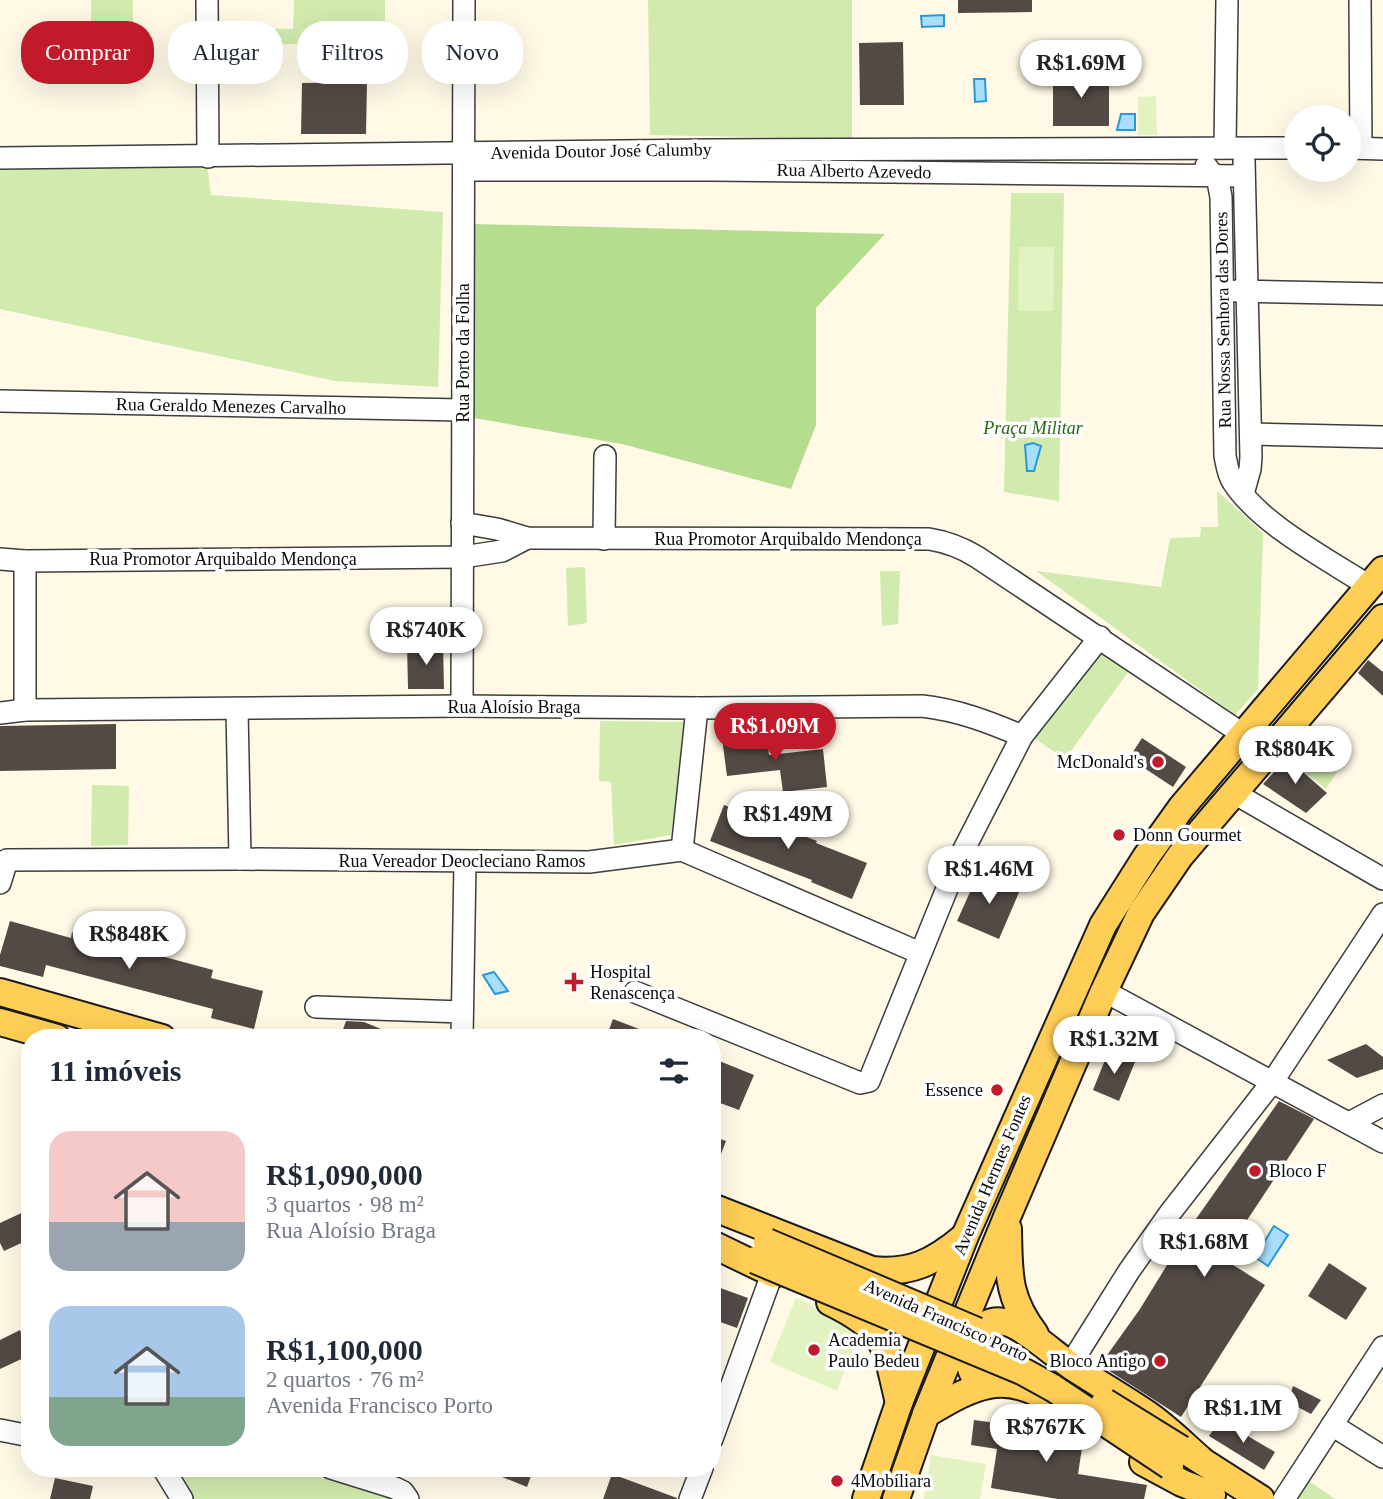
<!DOCTYPE html>
<html lang="pt">
<head>
<meta charset="utf-8">
<style>
  body { margin:0; font-family:"Times New Roman",serif; background:#f2f2f3; color:#1f2937; height:100vh; display:flex; flex-direction:column; font-size:26px; white-space:nowrap }
  * { box-sizing:border-box; margin:0 }
  p { font-size:23px; color:#747a83 }
  .icon { flex:none; width:38px; height:38px; fill:none; stroke:currentColor; stroke-width:2; stroke-linecap:round; stroke-linejoin:round }
  .map { position:relative; flex:1; overflow:hidden }
  .sheet { position:absolute; left:21px; top:1029px; width:700px; height:448px; display:flex; flex-direction:column; background:#fff; border-radius:28px; box-shadow:0 7px 28px #0002 }
  .sheet>* { flex:none }
  .hud { position:absolute; left:21px; top:21px; width:700px; height:63px; display:flex; gap:14px }
  .tools { position:absolute; left:1284px; top:105px; display:grid; gap:14px }
  .tools a { display:grid; place-items:center; width:77px; height:77px; border-radius:50%; background:#fff; box-shadow:0 7px 28px #0002; font-size:35px }
  .price { position:absolute; translate:-50% -60px; padding:0 16px; border-radius:24px; background:#fff; color:#222; font-size:23px; line-height:46px; filter:drop-shadow(0 2px 4px #0008) }
  .price::after { content:''; position:absolute; left:50%; top:42px; width:21px; height:16px; margin-left:-10px; background:inherit; clip-path:polygon(0 0,100% 0,50% 100%) }
  .price.active { background:#c11a2a; color:#fff }
  ul { padding:0; list-style:none }
  li { display:flex; align-items:center; gap:21px; height:175px; padding:0 28px }
  li span { display:grid; place-items:center; flex:none; width:196px; height:140px; border-radius:21px; color:#555 }
  li>.icon { margin-inline-start:auto }
  span .icon { width:84px; height:84px; fill:#fffc; stroke-width:1 }
  li b { font-size:30px }
  h2 { display:flex; justify-content:space-between; align-items:center; height:84px; padding:0 28px; font-size:30px }
  .tag { padding:0 24px; border-radius:28px; background:#fff; box-shadow:0 7px 28px #0002; font-size:24px; line-height:63px }
  .tag.active { background:#c11a2a; color:#fff }
  .map>svg:first-child { display:block }
</style>
</head>
<body>
<div class="map">
<svg width="1383" height="1499" viewBox="0 0 1383 1499">
  <rect width="100%" height="100%" fill="#fff9e6"/>
  <g fill="#d1ebae">
    <path d="M91 0H133V26L91 25Z"/>
    <path d="M294 0H385V27L380 28 377 62H300L298 44 219 46V29H293Z"/>
    <path d="M648 0H852V139L650 135Z"/>
    <path d="M207 165 211 195 443 212 438 387 335 381 0 309V170Z"/>
    <path d="M1011 193H1064L1059 501 1004 492Z"/>
    <path d="M1217 491 1263 533 1258 689 1235 715 1036 571 1161 587 1170 538 1200 537 1201 527H1218Z"/>
    <path d="M585 567 587 623 568 626 566 568Z"/>
    <path d="M880 571H900L898 624 882 626Z"/>
    <path d="M1099 649 1131 668 1065 759 1031 736Z"/>
    <path d="M600 721 685 722 672 835 614 845 611 782 599 781Z"/>
    <path d="M1297 747 1337 772 1326 789 1287 758Z"/>
    <path d="M92 785 129 786 128 845 91 846Z"/>
    <path d="M172 1468H301L400 1496 402 1499H186Z"/>
    <path d="M1309 1481 1335 1499H1296Z"/>
  </g>
  <path fill="#b4dd8d" d="M474 224 885 234 816 308V425L791 489 622 444 474 418Z"/>
  <g fill="#e3f2c1">
    <path d="M1156 96 1157 135H1138V97Z"/>
    <path d="M1019 247H1054L1053 311H1018Z"/>
    <path d="M796 1298 839 1319 857 1337 837 1391 770 1362Z"/>
    <path d="M931 1455 986 1464 980 1499H924Z"/>
  </g>
  <g fill="#a7dffa" stroke="#2999d6" stroke-width="2">
    <path d="M944 15V26L922 27 921 16Z"/>
    <path d="M974 79H985L986 101 975 102Z"/>
    <path d="M1121 114H1135V130H1117Z"/>
    <path d="M1033 443 1041 446 1034 471H1027L1025 445Z"/>
    <path d="M494 972 508 991 495 994 483 975Z"/>
    <path d="M1274 1226 1288 1235 1268 1266 1255 1257Z"/>
  </g>
  <g fill="#534a45">
    <path d="M958 0H1032V12L958 13Z"/>
    <path d="M903 42 904 105H860L859 43Z"/>
    <rect x="1053" y="73" width="56" height="53"/>
    <path d="M367 82 366 134H301L302 83Z"/>
    <path d="M443 644 444 689H408L407 645Z"/>
    <path d="M1368 660 1383 672V696L1358 673Z"/>
    <path d="M116 724V769L0 771V726Z"/>
    <path d="M766 733 769 755 823 749 827 787 783 792 780 770 727 776 722 738Z"/>
    <path d="M1142 738 1186 767 1173 787 1129 758Z"/>
    <path d="M1287 758 1327 793 1306 813 1263 784Z"/>
    <path d="M724 805 817 841 816 843 867 863 852 899 811 882 812 880 710 841Z"/>
    <path d="M979 872 1020 890 999 939 957 921Z"/>
    <path d="M10 921 71 938 72 932 213 970 211 978 263 991 254 1029 211 1018 213 1009 46 965 43 977 0 966V955Z"/>
    <path d="M613 1019 660 1037V1038H606Z"/>
    <path d="M346 1021 364 1022 403 1038H340Z"/>
    <path d="M1366 1044 1383 1057V1069L1357 1078 1327 1060Z"/>
    <path d="M1109 1050 1135 1062 1119 1101 1093 1090Z"/>
    <path d="M712 1058 754 1075 739 1110 712 1100Z"/>
    <path d="M1279 1101 1314 1119 1222 1258 1265 1285 1181 1417 1100 1365 1140 1309 1191 1226Z"/>
    <path d="M712 1136 726 1141 713 1175H712Z"/>
    <path d="M30 1209V1239L4 1251 0 1243V1223Z"/>
    <path d="M1329 1263 1367 1288 1346 1320 1308 1296Z"/>
    <path d="M712 1285 748 1298 737 1328 712 1319Z"/>
    <path d="M20 1330 30 1355 0 1369V1340Z"/>
    <path d="M1293 1386 1321 1400 1311 1414 1288 1402Z"/>
    <path d="M974 1420 1084 1435 1078 1474 1147 1485 1144 1499H1058L991 1488 997 1449 971 1445Z"/>
    <path d="M1229 1425 1275 1452 1264 1470 1209 1436 1216 1426Z"/>
    <path d="M480 1468H534L527 1487Z"/>
    <path d="M612 1474 677 1498V1499H603Z"/>
    <path d="M55 1478 93 1486 90 1499H50Z"/>
  </g>
  <g fill="none" stroke-linecap="round" stroke-linejoin="round">
    <g stroke="#3d3d3d" stroke-width="24">
      <g id="minor">
        <path d="M207 0 208 157"/>
        <path d="M1360 0 1361 148"/>
        <path d="M1225 147 1227 0"/>
        <path d="M1349 148 1383 149"/>
        <path d="M0 158 711 150 1297 148"/>
        <path d="M1206 166 1218 181 1221 197 1225 456C1227 465 1228 475 1233 482 1260 524 1327 559 1369 586"/>
        <path d="M464 170H711L1244 176"/>
        <path d="M1236 291 1383 294"/>
        <path d="M0 401 462 410"/>
        <path d="M1251 434 1383 437"/>
        <path d="M1243 494 1250 469 1251 457 1244 161"/>
        <path d="M462 523 497 529 527 538 929 539C948 542 961 547 977 557L1244 735"/>
        <path d="M604 539 605 456"/>
        <path d="M0 559 25 561 463 557 502 551 527 538"/>
        <path d="M25 561V710"/>
        <path d="M462 706 464 0"/>
        <path d="M237 709 240 859"/>
        <path d="M0 713 25 710 462 706 697 708 922 706C958 710 989 722 1022 736"/>
        <path d="M1234 793 1383 879"/>
        <path d="M682 850 697 708"/>
        <path d="M0 883 7 860 240 859 589 862 682 850 920 953"/>
        <path d="M1104 991 1383 1142"/>
        <path d="M635 992 860 1083 869 1081 959 859 1022 736 1100 637"/>
        <path d="M316 1007 462 1012"/>
        <path d="M462 1038 465 863"/>
        <path d="M1349 1123 1383 1105"/>
        <path d="M1070 1365 1129 1271 1170 1213 1273 1081 1383 914"/>
        <path d="M1332 1425 1383 1457"/>
        <path d="M0 1430 30 1436"/>
        <path d="M712 1439 772 1274"/>
        <path d="M163 1468 182 1499"/>
        <path d="M331 1468 395 1488 403 1492 408 1499"/>
        <path d="M690 1499 702 1468"/>
        <path d="M1284 1499 1383 1347"/>
      </g>
    </g>
    <g stroke="#1b1b1b" stroke-width="30">
      <g id="major">
        <path d="M0 992 162 1038"/>
        <path d="M0 1022 57 1038"/>
        <path d="M712 1207 872 1270C911 1274 934 1262 964 1237"/>
        <path d="M1008 1229C1009 1274 1007 1297 1035 1334"/>
        <path d="M712 1244 774 1274"/>
        <path d="M830 1302C888 1330 885 1345 899 1403"/>
        <path d="M983 1385C954 1363 973 1311 1009 1323 1027 1329 1054 1354 1071 1366 1096 1382 1122 1397 1147 1414 1166 1427 1183 1444 1200 1459"/>
        <path d="M926 1414C972 1387 1003 1368 1053 1402"/>
        <path d="M1186 1451 1261 1499"/>
        <path d="M1143 1462 1182 1483 1212 1495"/>
        <path d="M866 1499 899 1403 965 1236 1103 925 1146 857 1181 808 1383 570"/>
        <path d="M896 1499 926 1414 1007 1217 1104 991 1141 913 1180 856 1383 618"/>
      </g>
    </g>
    <use href="#minor" stroke="#fff" stroke-width="21"/>
    <use href="#major" stroke="#ffce56" stroke-width="26"/>
    <g stroke="#1b1b1b" stroke-width="30" stroke-linecap="butt">
      <g id="major-bridge">
        <path d="M767 1242 977 1331"/>
        <path d="M755 1260 1024 1372 1053 1388 1170 1466"/>
        <path d="M1105 1402 1181 1449"/>
      </g>
    </g>
    <use href="#major-bridge" stroke="#ffce56" stroke-width="26"/>
  </g>
  <g fill="#c11a2a" stroke="#fff" stroke-width="2.5">
    <circle cx="1158" cy="762" r="7"/>
    <circle cx="1119" cy="835" r="7"/>
    <path d="M570.5 971.5h7v7h7v7h-7v7h-7v-7h-7v-7h7z"/>
    <circle cx="997" cy="1090" r="7"/>
    <circle cx="1255" cy="1171" r="7"/>
    <circle cx="814" cy="1350" r="7"/>
    <circle cx="1160" cy="1361" r="7"/>
    <circle cx="837" cy="1481" r="7"/>
  </g>
  <g text-anchor="middle" dominant-baseline="central" stroke-width="7" stroke-linejoin="round" paint-order="stroke">
    <g font-size="18" fill="#0a0a0a" stroke="#fff">
      <text transform="translate(601 151) rotate(-1)">Avenida Doutor José Calumby</text>
      <text transform="translate(854 171) rotate(1)">Rua Alberto Azevedo</text>
      <text transform="translate(1223 320) rotate(-91)">Rua Nossa Senhora das Dores</text>
      <text transform="translate(463 353) rotate(-90)">Rua Porto da Folha</text>
      <text transform="translate(231 406) rotate(1)">Rua Geraldo Menezes Carvalho</text>
      <text x="788" y="539">Rua Promotor Arquibaldo Mendonça</text>
      <text x="223" y="559">Rua Promotor Arquibaldo Mendonça</text>
      <text x="514" y="707">Rua Aloísio Braga</text>
      <text x="462" y="861">Rua Vereador Deocleciano Ramos</text>
      <text transform="translate(992 1175) rotate(-67)">Avenida Hermes Fontes</text>
      <text transform="translate(946 1320) rotate(24)">Avenida Francisco Porto</text>
    </g>
    <g font-size="18" font-style="italic" fill="#2b6417" stroke="#fff">
      <text x="1033" y="428">Praça Militar</text>
    </g>
    <g font-size="18" fill="#0a0a0a" stroke="#fff" text-anchor="start">
      <text x="1144" y="762" text-anchor="end">McDonald's</text>
      <text x="1133" y="835">Donn Gourmet</text>
      <text x="590" y="972">Hospital<tspan x="590" dy="21">Renascença</tspan></text>
      <text x="983" y="1090" text-anchor="end">Essence</text>
      <text x="1269" y="1171">Bloco F</text>
      <text x="828" y="1340">Academia<tspan x="828" dy="21">Paulo Bedeu</tspan></text>
      <text x="1146" y="1361" text-anchor="end">Bloco Antigo</text>
      <text x="851" y="1481">4Mobíliara</text>
    </g>
  </g>
</svg>
<div class="tools">
<a><svg class="icon" aria-label="locate" viewBox="0 0 24 24"><circle cx="12" cy="12" r="6"/><path d="M12 2v4M12 18v4M2 12h4M18 12h4"/></svg></a>
</div>
<b class="price" style="left:1081px;top:100px">R$1.69M</b>
<b class="price" style="left:426px;top:667px">R$740K</b>
<b class="price active" style="left:775px;top:763px">R$1.09M</b>
<b class="price" style="left:1295px;top:786px">R$804K</b>
<b class="price" style="left:788px;top:851px">R$1.49M</b>
<b class="price" style="left:989px;top:906px">R$1.46M</b>
<b class="price" style="left:129px;top:971px">R$848K</b>
<b class="price" style="left:1114px;top:1076px">R$1.32M</b>
<b class="price" style="left:1204px;top:1279px">R$1.68M</b>
<b class="price" style="left:1243px;top:1445px">R$1.1M</b>
<b class="price" style="left:1046px;top:1464px">R$767K</b>
<div class="hud">
<a class="tag active">Comprar</a>
<a class="tag">Alugar</a>
<a class="tag">Filtros</a>
<a class="tag">Novo</a>
</div>
<section class="sheet">
<h2>11 imóveis<svg class="icon" aria-label="filters" viewBox="0 0 24 24"><path d="M4 7h16M4 17h16"/><circle cx="9" cy="7" r="2"/><circle cx="15" cy="17" r="2"/></svg></h2>
<ul>
<li><span style="background:linear-gradient(#f6c9c9 65%,#9aa5b1 0)"><svg class="icon" aria-label="home" viewBox="0 0 24 24"><path d="M3 11l9-7 9 7M6 9v11h12V9"/></svg></span><div><b>R$1,090,000</b><p>3 quartos · 98 m²</p><p>Rua Aloísio Braga</p></div></li>
<li><span style="background:linear-gradient(#a9c7e8 65%,#7fa58c 0)"><svg class="icon" aria-label="home" viewBox="0 0 24 24"><path d="M3 11l9-7 9 7M6 9v11h12V9"/></svg></span><div><b>R$1,100,000</b><p>2 quartos · 76 m²</p><p>Avenida Francisco Porto</p></div></li>
</ul>
</section>
</div>
</body>
</html>
